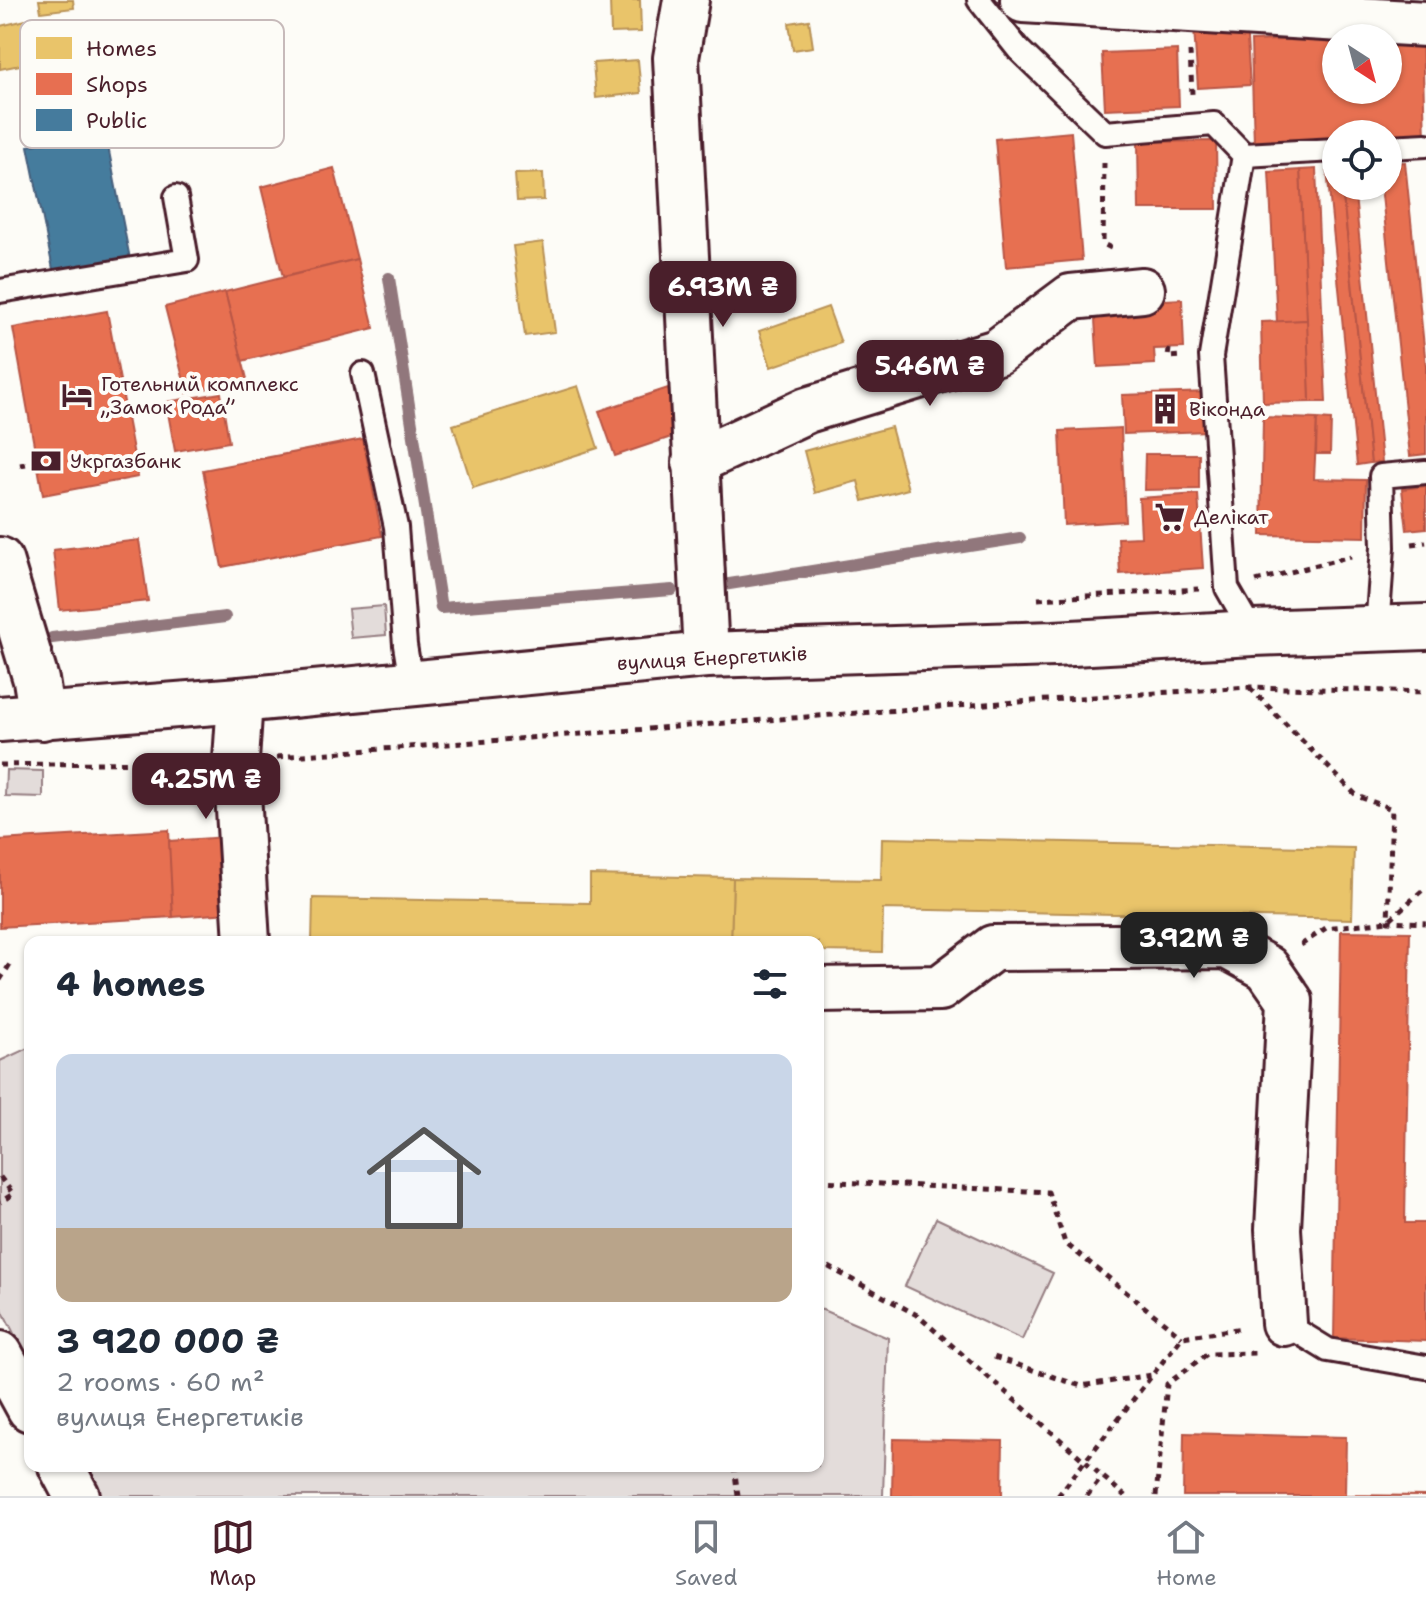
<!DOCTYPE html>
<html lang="en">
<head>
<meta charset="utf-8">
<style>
  body { margin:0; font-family:"Shantell Sans",sans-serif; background:#f6f6f7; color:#1f2937; height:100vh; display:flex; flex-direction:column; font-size:30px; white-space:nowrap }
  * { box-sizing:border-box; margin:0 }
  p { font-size:26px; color:#747a83 }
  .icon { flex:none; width:44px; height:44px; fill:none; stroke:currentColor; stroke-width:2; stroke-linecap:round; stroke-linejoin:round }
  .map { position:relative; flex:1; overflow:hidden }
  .panel { position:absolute; left:24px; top:936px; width:800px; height:536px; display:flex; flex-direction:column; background:#fff; border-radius:16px; box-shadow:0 2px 6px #0004 }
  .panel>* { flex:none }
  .needle { width:52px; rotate:144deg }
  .fabs { position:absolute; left:1322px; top:24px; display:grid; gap:16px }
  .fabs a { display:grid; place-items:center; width:80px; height:80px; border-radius:50%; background:#fff; box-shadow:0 2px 6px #0004; font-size:40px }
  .price { position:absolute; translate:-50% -68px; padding:0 18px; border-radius:16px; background:#4a1f2b; color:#fff; font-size:26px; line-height:52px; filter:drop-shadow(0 2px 4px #0008) }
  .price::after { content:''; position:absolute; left:50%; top:48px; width:24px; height:18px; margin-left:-12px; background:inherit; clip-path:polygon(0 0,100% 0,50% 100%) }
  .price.active { background:#222; color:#fff }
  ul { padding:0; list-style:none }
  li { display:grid; align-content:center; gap:16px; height:424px; padding:0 32px }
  li span { display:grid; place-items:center; height:248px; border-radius:16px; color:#555 }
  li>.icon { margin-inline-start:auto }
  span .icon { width:144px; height:144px; fill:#fffc; stroke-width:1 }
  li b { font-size:34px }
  h2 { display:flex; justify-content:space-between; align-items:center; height:96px; padding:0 32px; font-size:34px }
  .tabs { display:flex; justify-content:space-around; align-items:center; height:112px; border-top:2px solid #e0e1e3; background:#fff; font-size:22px; color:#747a83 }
  .tabs a { display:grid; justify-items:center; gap:4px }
  .tabs .active { color:#4a1f2b }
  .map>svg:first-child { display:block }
</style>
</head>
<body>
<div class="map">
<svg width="1426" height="1496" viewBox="0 0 1426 1496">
  <rect width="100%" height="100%" fill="#fdfcf7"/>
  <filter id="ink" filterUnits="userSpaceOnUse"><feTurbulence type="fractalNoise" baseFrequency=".0125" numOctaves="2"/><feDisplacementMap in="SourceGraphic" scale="16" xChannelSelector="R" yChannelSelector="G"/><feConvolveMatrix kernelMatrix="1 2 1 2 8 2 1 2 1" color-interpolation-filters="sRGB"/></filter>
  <g filter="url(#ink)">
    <g fill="#e3dcda" stroke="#967e82" stroke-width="2">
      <path d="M384 606 386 635 351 638 348 609Z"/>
      <path d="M6 770 43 771V797L5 796Z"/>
      <path d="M30 1047V1365L0 1306V1061Z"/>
      <path d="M936 1218 1053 1273 1022 1340 905 1286Z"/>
      <path d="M818 1308 888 1338 883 1496H96L81 1466H818Z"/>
    </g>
    <g fill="#e9c46a" stroke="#b99257" stroke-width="2">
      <path d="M39 0H73L74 8 41 12Z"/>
      <path d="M610 0H640L641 32 611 33Z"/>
      <path d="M26 20 35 62 0 69V26Z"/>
      <path d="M809 20 813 47 793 50 789 23Z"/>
      <path d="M638 60 641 93 596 98 593 63Z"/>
      <path d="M543 173 544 200 517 201 515 174Z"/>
      <path d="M543 242 555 332 525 336 513 246Z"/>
      <path d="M828 307 841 343 771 367 759 331Z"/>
      <path d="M578 386 598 448 473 488 453 425Z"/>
      <path d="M891 427 908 489 863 501 858 481 815 493 804 451Z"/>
      <path d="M882 838 1354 848 1352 919 883 909 882 952 818 951V942H731L733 878 881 880Z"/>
      <path d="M590 875 733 878 731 942H312L313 898 590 903Z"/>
    </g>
    <g fill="#e76f51" stroke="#b85746" stroke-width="2">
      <path d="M1246 24 1250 85 1198 88 1194 28Z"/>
      <path d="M1422 36 1425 139 1388 140V134H1336V142L1254 144 1251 41 1336 38V90H1388V38Z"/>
      <path d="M1177 50 1179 106 1105 109 1102 53Z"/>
      <path d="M1071 132 1082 260 1006 267 995 139Z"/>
      <path d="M1216 141 1217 209H1139L1138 142Z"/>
      <path d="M1405 162 1426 366V454L1410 456 1381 186H1388V163Z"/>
      <path d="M334 168 357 259 283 277 261 187Z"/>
      <path d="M1336 168V186H1342L1371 463 1357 465 1327 170Z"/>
      <path d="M1316 169 1326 402H1310L1300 170Z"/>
      <path d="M1300 170 1307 320 1277 322 1269 172Z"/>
      <path d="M1342 186H1354L1382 462 1371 463Z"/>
      <path d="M357 259 374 328 242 361 225 292Z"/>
      <path d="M225 292 247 379 187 393 165 307Z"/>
      <path d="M1182 299 1184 348 1154 349 1155 364 1098 367 1094 304Z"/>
      <path d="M107 311 138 477 43 495 13 328Z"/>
      <path d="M1307 320 1310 402 1263 403 1261 322Z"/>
      <path d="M668 388 683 433 615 456 599 411Z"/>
      <path d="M1208 392 1209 431 1124 434 1122 395Z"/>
      <path d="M221 393 229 442 175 451 166 402Z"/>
      <path d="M1263 417 1317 419 1314 479 1366 480 1365 537 1261 535Z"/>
      <path d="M1317 419 1331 420 1330 454H1316Z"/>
      <path d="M1121 428 1125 521 1064 525 1060 431Z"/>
      <path d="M363 439 382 536 222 567 203 470Z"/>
      <path d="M1145 454H1199V489L1144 490Z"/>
      <path d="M1426 486V528L1407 530 1402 489Z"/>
      <path d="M1198 494 1203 568 1120 574 1118 538 1141 537 1139 498Z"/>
      <path d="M139 540 148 601 60 610 53 550Z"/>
      <path d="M169 830 173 917 0 927V840Z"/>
      <path d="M226 837 230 913 173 917 169 841Z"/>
      <path d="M1341 931 1410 932 1405 1223H1426V1341L1334 1338Z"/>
      <path d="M1184 1433 1346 1437 1345 1495 1426 1496H1183Z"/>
      <path d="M893 1439 1003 1441 1002 1496H892Z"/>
    </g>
    <path fill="#457b9d" stroke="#465f7b" stroke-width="2" d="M105 131 130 259 54 274 28 146Z"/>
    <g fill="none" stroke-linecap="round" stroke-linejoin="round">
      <g stroke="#91777b" stroke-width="12">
        <path d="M389 278 441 608 672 590"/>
        <path d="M723 585 1020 538"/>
        <path d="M52 638 225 617"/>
      </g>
      <g stroke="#4a1f2b" stroke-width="28">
        <g id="service">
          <path d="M979 0 1018 49 1105 133 1214 124 1244 155 1211 356 1227 588 1253 633"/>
          <path d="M1388 147 1426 145"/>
          <path d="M1244 155 1336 150"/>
          <path d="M0 291 187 260 176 197"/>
          <path d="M363 374 396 527 405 645 411 682"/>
          <path d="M1377 629 1383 547 1381 476 1426 472"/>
          <path d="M1284 1323 1328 1350 1426 1367"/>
        </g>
      </g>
      <g stroke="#4a1f2b" stroke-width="50">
        <g id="minor">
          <path d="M686 0 676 58 706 655"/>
          <path d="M1023 0 1426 24"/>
          <path d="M695 462 807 410 997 352 1071 297 1142 290"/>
          <path d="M0 560 36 680 42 717"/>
          <path d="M240 700 236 760 247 942"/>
          <path d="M818 990 940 988 993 948 1227 946 1267 968 1290 1001 1278 1229 1284 1323"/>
          <path d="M0 1354 30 1409"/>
          <path d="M61 1466 77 1496"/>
        </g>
      </g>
      <g stroke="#4a1f2b" stroke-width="50">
        <path id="primary" d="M0 719 240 700 706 655 1054 644 1253 633 1426 627"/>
      </g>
      <g stroke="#4a1f2b" stroke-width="5" stroke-dasharray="6 6" stroke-linecap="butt">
        <path d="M1190 52 1192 94"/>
        <path d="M1104 163 1103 244 1115 250"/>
        <path d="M1169 349 1168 357 1182 356"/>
        <path d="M20 465 37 462"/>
        <path d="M1412 544 1426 542"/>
        <path d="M1256 581 1351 556"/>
        <path d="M1038 599 1199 589"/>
        <path d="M1250 688 1357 796 1392 809 1388 921 1426 923"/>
        <path d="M277 757 925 708 1249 687 1426 692"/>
        <path d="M0 765 195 761"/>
        <path d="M1301 945 1326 928 1388 921 1426 887"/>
        <path d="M0 980 10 964"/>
        <path d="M0 1177 13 1194 0 1202"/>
        <path d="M818 1181 1048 1192 1065 1243 1182 1337"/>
        <path d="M818 1261 917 1315 1125 1496"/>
        <path d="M994 1357 1081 1386 1152 1375"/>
        <path d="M734 1466 738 1496"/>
        <path d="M1058 1496 1182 1337 1243 1328"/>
        <path d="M1087 1496 1102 1477"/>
        <path d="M1156 1496 1167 1384 1207 1354 1255 1353"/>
      </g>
      <use href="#service" stroke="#fdfcf7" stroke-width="22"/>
      <use href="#minor" stroke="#fdfcf7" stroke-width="44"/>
      <use href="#primary" stroke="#fdfcf7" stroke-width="44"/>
    </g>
  </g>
  <defs>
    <g id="hotel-bare" transform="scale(2.4)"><path d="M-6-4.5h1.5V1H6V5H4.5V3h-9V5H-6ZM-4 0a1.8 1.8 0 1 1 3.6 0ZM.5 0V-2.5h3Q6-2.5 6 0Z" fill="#4a1f2b" stroke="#fdfcf7" stroke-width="2.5" paint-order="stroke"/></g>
    <g id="building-bare" transform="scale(2.4)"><path d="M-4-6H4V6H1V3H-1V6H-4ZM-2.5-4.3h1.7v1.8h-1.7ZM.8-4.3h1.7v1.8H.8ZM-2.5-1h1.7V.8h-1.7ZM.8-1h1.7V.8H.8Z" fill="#4a1f2b" stroke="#fdfcf7" stroke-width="2.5" paint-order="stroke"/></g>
    <g id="bank-bare" transform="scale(2.4)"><path d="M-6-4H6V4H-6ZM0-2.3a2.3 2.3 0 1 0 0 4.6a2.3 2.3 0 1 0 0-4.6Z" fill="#4a1f2b" stroke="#fdfcf7" stroke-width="2.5" paint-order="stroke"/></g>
    <g id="supermarket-bare" transform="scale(2.4)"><path d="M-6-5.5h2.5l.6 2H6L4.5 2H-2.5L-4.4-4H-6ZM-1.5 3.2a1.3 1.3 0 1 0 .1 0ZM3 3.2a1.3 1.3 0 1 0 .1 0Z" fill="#4a1f2b" stroke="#fdfcf7" stroke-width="2.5" paint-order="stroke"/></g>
  </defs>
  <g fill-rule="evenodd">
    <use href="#hotel-bare" x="77" y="395"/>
    <use href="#building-bare" x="1165" y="409"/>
    <use href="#bank-bare" x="46" y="461"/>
    <use href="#supermarket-bare" x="1170" y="517"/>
  </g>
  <g text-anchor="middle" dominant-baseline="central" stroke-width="8" stroke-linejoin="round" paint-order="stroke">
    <g font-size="20" fill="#4a1f2b" stroke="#fdfcf7" text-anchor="start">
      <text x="101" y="384">Готельний комплекс<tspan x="101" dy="23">„Замок Рода”</tspan></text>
      <text x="1189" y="409">Віконда</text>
      <text x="70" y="461">Укргазбанк</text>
      <text x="1194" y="517">Делікат</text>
    </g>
    <g font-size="20" fill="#4a1f2b" stroke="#fdfcf7">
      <text transform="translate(712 658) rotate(-3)">вулиця Енергетиків</text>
    </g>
  </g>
  <rect x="20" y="20" width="264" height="128" rx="12" fill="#fdfcf7" stroke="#c7baba" stroke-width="2"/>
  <rect x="36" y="37" width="36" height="22" fill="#e9c46a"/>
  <rect x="36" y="73" width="36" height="22" fill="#e76f51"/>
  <rect x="36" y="109" width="36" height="22" fill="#457b9d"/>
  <g font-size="22" fill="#4a1f2b">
    <text x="86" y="56">Homes</text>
    <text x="86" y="92">Shops</text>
    <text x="86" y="128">Public</text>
  </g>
</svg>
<div class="fabs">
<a><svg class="needle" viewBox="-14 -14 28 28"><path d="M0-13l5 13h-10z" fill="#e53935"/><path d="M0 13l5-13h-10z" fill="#747a83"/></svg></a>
<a><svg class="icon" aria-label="locate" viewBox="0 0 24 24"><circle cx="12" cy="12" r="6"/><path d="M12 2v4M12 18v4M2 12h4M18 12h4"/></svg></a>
</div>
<b class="price" style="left:723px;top:329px">6.93M ₴</b>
<b class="price" style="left:930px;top:408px">5.46M ₴</b>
<b class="price" style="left:206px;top:821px">4.25M ₴</b>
<b class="price active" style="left:1194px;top:980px">3.92M ₴</b>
<section class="panel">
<h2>4 homes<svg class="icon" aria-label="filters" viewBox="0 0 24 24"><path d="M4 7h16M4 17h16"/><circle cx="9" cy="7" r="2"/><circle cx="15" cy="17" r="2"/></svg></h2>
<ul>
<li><span style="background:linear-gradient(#c9d6e8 70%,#b9a48a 0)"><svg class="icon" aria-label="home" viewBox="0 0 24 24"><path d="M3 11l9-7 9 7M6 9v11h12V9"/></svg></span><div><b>3 920 000 ₴</b><p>2 rooms · 60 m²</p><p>вулиця Енергетиків</p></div></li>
</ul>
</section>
</div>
<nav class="tabs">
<a class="active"><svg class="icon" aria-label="map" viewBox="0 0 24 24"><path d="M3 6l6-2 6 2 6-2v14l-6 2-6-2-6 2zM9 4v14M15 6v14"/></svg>Map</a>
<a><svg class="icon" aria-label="saved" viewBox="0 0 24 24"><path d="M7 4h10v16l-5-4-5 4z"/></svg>Saved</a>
<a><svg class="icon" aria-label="home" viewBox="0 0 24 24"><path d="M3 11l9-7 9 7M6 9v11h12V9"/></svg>Home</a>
</nav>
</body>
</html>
